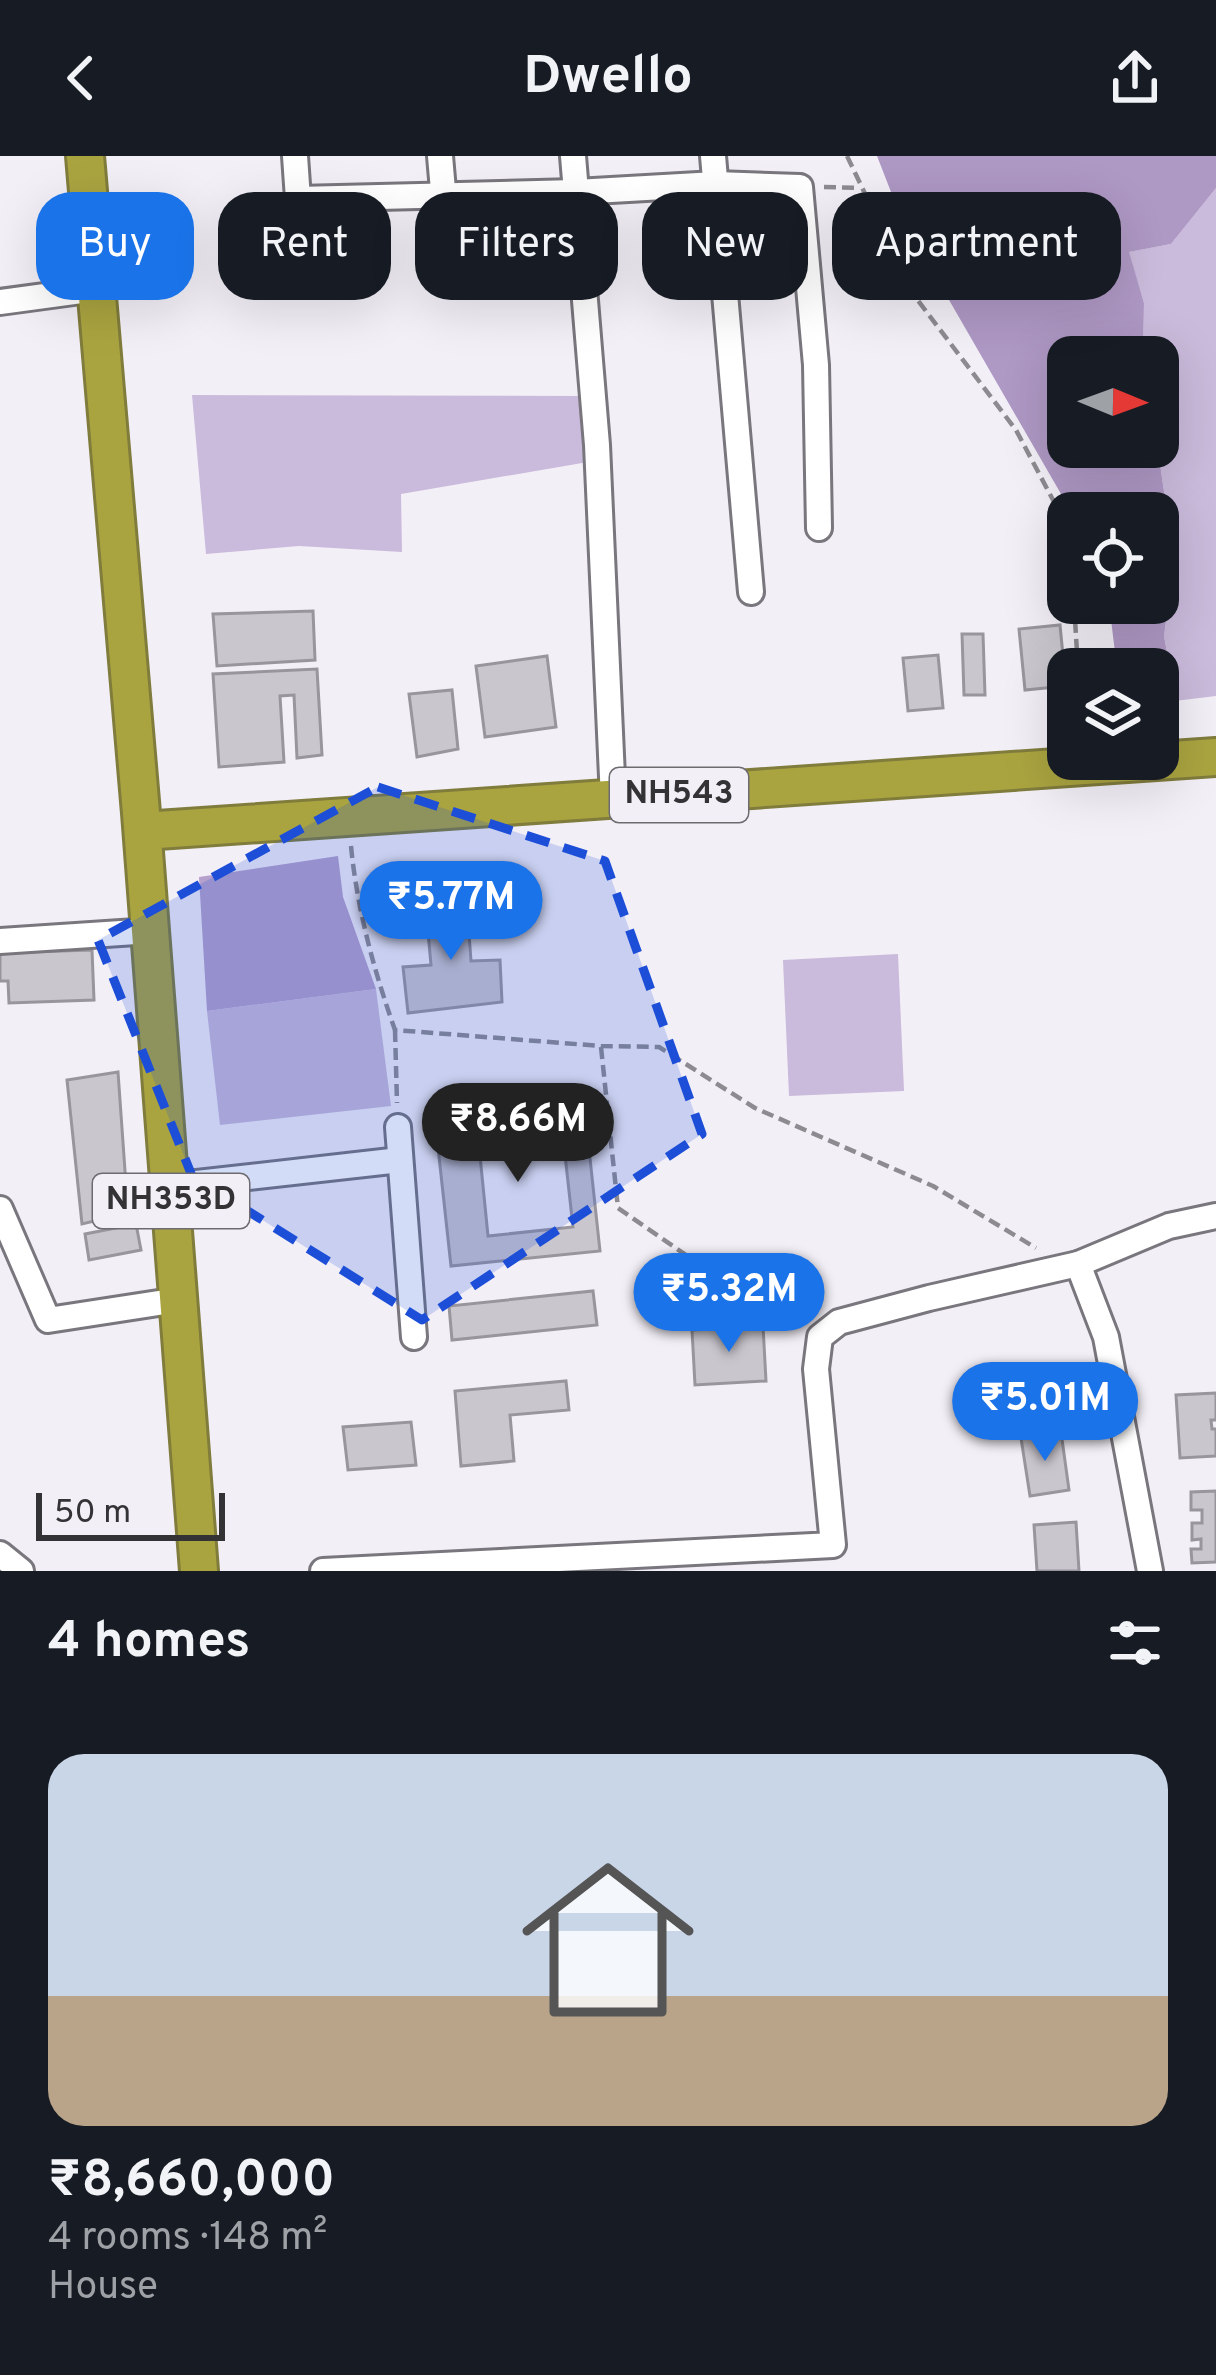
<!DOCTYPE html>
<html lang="en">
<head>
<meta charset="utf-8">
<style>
  body { margin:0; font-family:Overpass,sans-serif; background:#242831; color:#f1f3f6; height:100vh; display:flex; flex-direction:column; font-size:45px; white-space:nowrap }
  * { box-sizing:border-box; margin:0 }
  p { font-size:39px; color:#9ea1a6 }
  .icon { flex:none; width:66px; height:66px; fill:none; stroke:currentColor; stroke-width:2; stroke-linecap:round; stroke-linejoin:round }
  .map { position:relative; height:1415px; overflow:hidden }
  .sheet { display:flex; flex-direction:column; background:#171b24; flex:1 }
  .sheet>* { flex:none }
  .banner { position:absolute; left:36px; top:36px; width:1146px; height:108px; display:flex; gap:24px }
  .needle { width:78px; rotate:91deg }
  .controls { position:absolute; left:1047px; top:180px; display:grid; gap:24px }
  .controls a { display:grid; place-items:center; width:132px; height:132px; border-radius:24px; background:#171b24; box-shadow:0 12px 48px #0002; font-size:60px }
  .scale { position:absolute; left:36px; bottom:30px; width:189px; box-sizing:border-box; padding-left:12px; border:6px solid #333235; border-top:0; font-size:33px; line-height:42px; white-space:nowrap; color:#333235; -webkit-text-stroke:9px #f3eff7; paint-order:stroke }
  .price { position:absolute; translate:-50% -102px; padding:0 27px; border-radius:42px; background:#1a73e8; color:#fff; font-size:39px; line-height:78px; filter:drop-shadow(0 3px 6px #0008) }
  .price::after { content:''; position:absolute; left:50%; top:72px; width:36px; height:27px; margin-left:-18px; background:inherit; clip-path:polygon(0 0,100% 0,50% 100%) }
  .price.on { background:#222; color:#fff }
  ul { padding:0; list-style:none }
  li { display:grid; align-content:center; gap:24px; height:636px; padding:0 48px }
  li span { display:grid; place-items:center; height:372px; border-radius:36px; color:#555 }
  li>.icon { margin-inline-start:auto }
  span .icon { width:216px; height:216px; fill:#fffc; stroke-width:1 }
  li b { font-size:51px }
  h2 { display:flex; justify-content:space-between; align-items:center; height:144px; padding:0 48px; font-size:51px }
  .chip { padding:0 42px; border-radius:36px; background:#171b24; box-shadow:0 12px 48px #0002; font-size:42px; line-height:108px }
  .chip.on { background:#1a73e8; color:#fff }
  header { display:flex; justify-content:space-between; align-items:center; height:156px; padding:0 48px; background:#171b24; font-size:54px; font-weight:700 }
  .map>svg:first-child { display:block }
</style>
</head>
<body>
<header><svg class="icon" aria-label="back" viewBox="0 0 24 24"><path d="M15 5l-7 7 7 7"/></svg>Dwello<svg class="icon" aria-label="share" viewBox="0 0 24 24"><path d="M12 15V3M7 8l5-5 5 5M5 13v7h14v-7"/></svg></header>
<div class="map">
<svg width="1216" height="1415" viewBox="0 0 1216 1415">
  <rect width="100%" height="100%" fill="#f3eff7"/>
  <g fill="#cabadb">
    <path d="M1216 32V540L1158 547V536L1172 522 1164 480 1174 403 1159 301 1149 291H1158V201H1143L1144 147 1128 96 1171 88Z"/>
    <path d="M192 239 587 240 588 306 401 338 402 396 299 390 206 398Z"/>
    <path d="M898 798 904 935 789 940 783 804Z"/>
    <path d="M376 833 391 950 220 969 207 855Z"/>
  </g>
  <path fill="#b6a0cc" d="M338 700 343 741 376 833 207 855 199 721Z"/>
  <path fill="#ae98c4" d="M877 0H1216V32L1171 88 1129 96 1144 147 1143 201H1068V291H1149L1159 301 1174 404 1164 480 1172 523 1158 536V513H1117L1109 447H1158V357H1072L900 59Z"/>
  <g fill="#cac6ce" stroke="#99959d" stroke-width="3" fill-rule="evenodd">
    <path d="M313 455 315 504 217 510 213 458Z"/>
    <path d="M1060 469 1066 530 1025 534 1019 473Z"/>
    <path d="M962 478H983L985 539H964Z"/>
    <path d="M938 499 943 552 908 555 903 502Z"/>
    <path d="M547 500 556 571 485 581 476 510Z"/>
    <path d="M317 513 322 599 297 602 294 539 280 540 284 606 219 611 213 518Z"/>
    <path d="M452 534 458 593 417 601 409 538Z"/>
    <path d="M466 736 471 805 500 804 502 846 408 857 403 811 431 809 425 742Z"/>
    <path d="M92 794 94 844 9 847 8 825H0V797Z"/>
    <path d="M118 916 128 1057 82 1068 67 924Z"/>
    <path d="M584 947 600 1095 451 1110 435 964ZM563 981 573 1071 488 1080 479 990Z"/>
    <path d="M136 1068 141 1094 89 1104 85 1078Z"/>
    <path d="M593 1135 597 1169 452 1184 449 1150Z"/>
    <path d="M763 1170 766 1225 695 1229 692 1174Z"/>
    <path d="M566 1225 569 1254 510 1259 514 1305 461 1310 455 1235Z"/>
    <path d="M1216 1237V1264H1211L1212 1273H1216V1300L1180 1302 1176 1239Z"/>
    <path d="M411 1266 416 1309 348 1314 343 1271Z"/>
    <path d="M1061 1276 1069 1334 1030 1340 1021 1282Z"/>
    <path d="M1216 1335V1406L1192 1407 1191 1393H1201V1383L1192 1384V1367H1202V1354H1191V1336Z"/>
    <path d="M1076 1366 1079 1415H1037L1034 1369Z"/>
  </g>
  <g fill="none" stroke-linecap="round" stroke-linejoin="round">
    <g stroke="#79767d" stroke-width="30">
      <g id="minor">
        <path d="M295 0 298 43 576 36 716 28 800 31 816 209 819 372"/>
        <path d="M440 0 449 103"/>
        <path d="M573 0 597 289 613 643"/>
        <path d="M713 0 751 436"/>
        <path d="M0 146 96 133"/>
        <path d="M0 785 151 775"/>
        <path d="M398 971 414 1181"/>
        <path d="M170 1030 400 1004"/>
        <path d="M0 1053 48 1164 178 1144"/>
        <path d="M1078 1108 1106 1181 1150 1415"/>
        <path d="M0 1398 21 1415"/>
        <path d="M323 1415 833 1389 816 1213 820 1181 839 1166 929 1142 1078 1108 1169 1070 1216 1060"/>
      </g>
    </g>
    <g stroke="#807c3c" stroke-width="42">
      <g id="highway">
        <path d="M85 0 141 657 199 1415"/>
        <path d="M143 675 1216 601"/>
      </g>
    </g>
    <g stroke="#8e8b90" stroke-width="4.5" stroke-dasharray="12 6" stroke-linecap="butt">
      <path d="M847 0 913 138 1016 274 1062 361 1068 399"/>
      <path d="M824 31 860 32"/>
      <path d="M1074 447 1078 513"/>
      <path d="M351 690C357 753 374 815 395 874L601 890 659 891 755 952 933 1030 1036 1092"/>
      <path d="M395 874 397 947"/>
      <path d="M601 891 618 1052 748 1142 799 1170"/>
    </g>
    <use href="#minor" stroke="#fff" stroke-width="24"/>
    <use href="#highway" stroke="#aaa440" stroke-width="36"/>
  </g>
  <path fill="#1d4ed8" fill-opacity="0.2" stroke="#1d4ed8" stroke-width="9" stroke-dasharray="24 15" stroke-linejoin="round" d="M378 631 605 705 702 978 422 1164 192 1020 98 784Z"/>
  <g text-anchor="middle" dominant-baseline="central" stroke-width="10" stroke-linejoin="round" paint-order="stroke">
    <g fill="#f3eff7" stroke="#6d6b6f" stroke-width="3">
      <rect x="610" y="612" width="138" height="54" rx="9"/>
      <rect x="93" y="1018" width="156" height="54" rx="9"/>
    </g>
    <g font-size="33" font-weight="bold" fill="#333235">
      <text x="679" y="639">NH543</text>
      <text x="171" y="1045">NH353D</text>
    </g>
  </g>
</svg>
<div class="controls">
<a><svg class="needle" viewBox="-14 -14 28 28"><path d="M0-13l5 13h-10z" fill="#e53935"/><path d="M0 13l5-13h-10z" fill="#9ea1a6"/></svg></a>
<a><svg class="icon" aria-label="locate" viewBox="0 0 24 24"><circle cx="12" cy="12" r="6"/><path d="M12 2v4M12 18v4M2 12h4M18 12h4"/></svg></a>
<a><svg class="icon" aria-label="layers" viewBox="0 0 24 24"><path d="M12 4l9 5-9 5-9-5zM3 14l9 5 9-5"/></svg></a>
</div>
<div class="scale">50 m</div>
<b class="price" style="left:451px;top:807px">₹5.77M</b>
<b class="price on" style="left:518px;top:1029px">₹8.66M</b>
<b class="price" style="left:729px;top:1199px">₹5.32M</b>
<b class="price" style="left:1045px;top:1308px">₹5.01M</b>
<div class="banner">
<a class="chip on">Buy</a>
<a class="chip">Rent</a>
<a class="chip">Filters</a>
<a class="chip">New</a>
<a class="chip">Apartment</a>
</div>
</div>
<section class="sheet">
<h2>4 homes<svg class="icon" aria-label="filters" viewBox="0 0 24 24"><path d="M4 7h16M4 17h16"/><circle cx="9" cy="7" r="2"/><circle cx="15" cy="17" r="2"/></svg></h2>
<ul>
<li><span style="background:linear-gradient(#c9d6e8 65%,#b9a48a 0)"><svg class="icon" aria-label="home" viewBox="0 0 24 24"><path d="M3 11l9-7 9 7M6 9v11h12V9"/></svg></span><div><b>₹8,660,000</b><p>4 rooms · 148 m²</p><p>House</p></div></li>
</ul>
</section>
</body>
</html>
